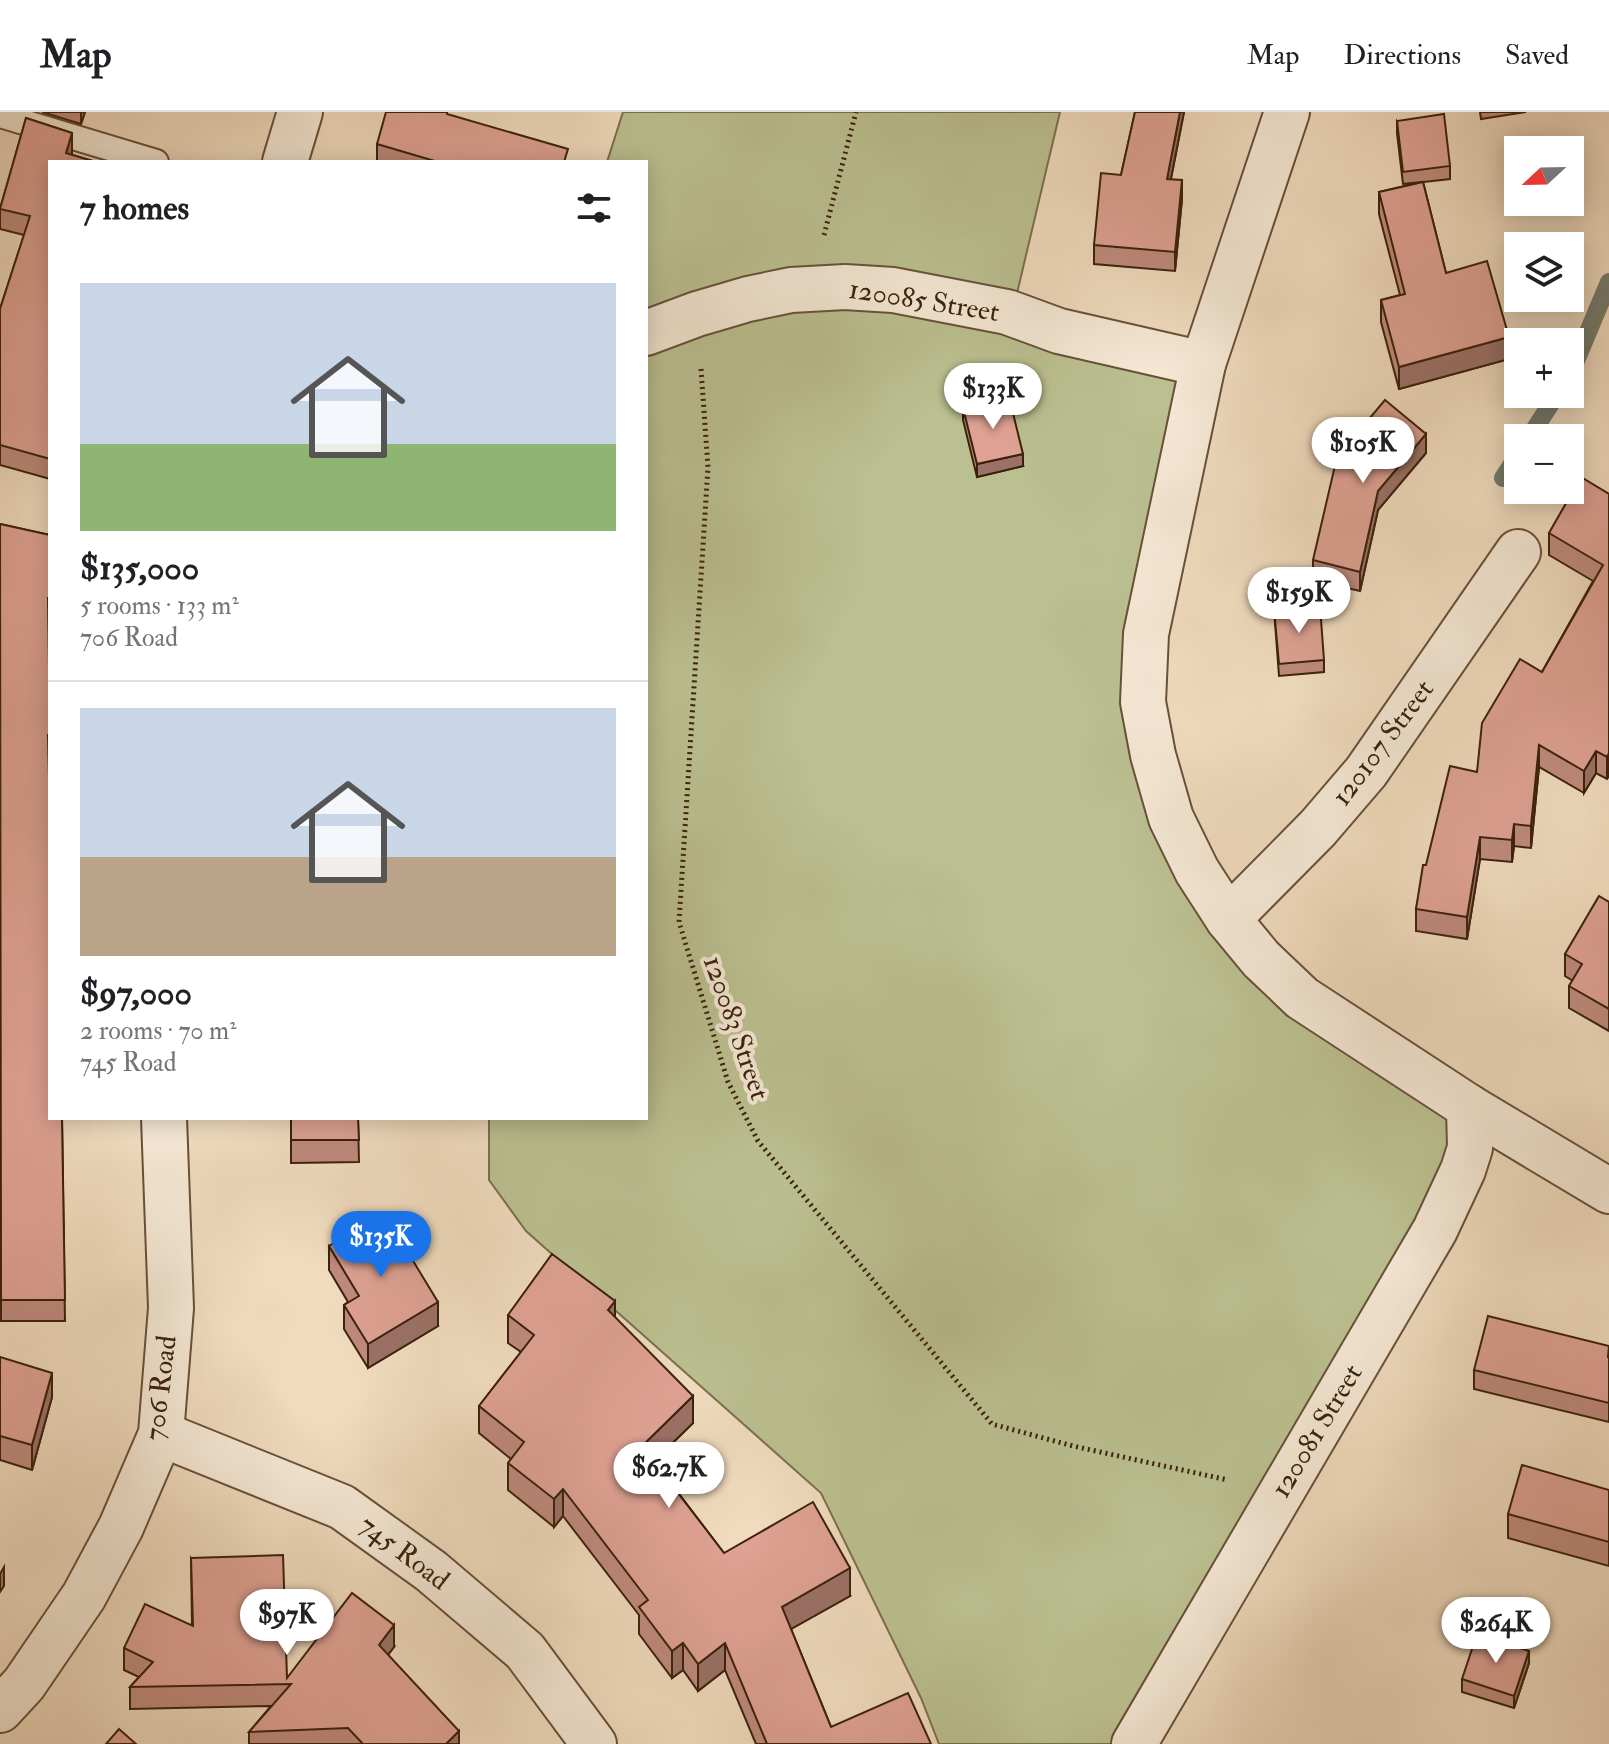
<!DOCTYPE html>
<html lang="en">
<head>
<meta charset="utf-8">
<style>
  body { margin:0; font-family:"IM FELL Double Pica",serif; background:#f2f2f2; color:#202124; height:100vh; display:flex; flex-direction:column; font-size:30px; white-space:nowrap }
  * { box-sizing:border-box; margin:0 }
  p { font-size:26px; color:#757577 }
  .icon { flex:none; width:44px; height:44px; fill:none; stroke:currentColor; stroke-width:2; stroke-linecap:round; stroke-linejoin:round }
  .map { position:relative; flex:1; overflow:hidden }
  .drawer { position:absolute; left:48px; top:48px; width:600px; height:960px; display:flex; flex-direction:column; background:#fff; border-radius:0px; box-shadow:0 4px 20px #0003 }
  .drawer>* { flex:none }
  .needle { width:52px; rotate:248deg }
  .controls { position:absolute; left:1504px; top:24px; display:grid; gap:16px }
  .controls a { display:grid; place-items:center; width:80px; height:80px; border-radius:0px; background:#fff; box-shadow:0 4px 20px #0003; font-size:40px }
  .price { position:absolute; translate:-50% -68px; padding:0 18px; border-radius:28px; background:#fff; color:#222; font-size:26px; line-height:52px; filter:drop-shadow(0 2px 4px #0008) }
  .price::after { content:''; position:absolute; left:50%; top:48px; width:24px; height:18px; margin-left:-12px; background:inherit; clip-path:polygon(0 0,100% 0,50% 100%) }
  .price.on { background:#1a73e8; color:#fff }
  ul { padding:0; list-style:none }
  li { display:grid; align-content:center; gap:16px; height:424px; padding:0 32px }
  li+li { border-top:2px solid #e0e0e0 }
  li span { display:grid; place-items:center; height:248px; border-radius:0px; color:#555 }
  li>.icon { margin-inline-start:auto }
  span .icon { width:144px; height:144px; fill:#fffc; stroke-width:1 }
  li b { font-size:34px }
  h2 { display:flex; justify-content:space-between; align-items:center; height:96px; padding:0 32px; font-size:34px }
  header { display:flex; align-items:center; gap:48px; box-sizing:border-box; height:112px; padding:0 40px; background:#fff; border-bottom:2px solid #e0e0e0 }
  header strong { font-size:38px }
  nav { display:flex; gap:44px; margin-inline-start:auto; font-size:28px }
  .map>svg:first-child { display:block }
</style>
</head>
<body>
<header>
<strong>Map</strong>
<nav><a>Map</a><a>Directions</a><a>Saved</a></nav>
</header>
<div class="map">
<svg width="1609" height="1632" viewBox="0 0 1609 1632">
  <rect width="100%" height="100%" fill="#f0dbbe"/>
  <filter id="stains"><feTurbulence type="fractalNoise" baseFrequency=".0025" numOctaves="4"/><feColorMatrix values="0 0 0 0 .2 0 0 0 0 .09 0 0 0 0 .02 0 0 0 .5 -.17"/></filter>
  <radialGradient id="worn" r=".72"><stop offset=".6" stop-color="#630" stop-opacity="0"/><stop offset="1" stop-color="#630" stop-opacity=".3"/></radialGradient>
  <path fill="#bbc090" stroke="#7b704e" stroke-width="2" d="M623 0H1060L1013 198 1204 249 1139 596 1228 812 1469 993V1034L1126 1632H939L921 1586 821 1381 526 1119 489 1068V1006H646V50H607Z"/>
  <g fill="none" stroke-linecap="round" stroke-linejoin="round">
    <g stroke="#747d70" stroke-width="18">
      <path d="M1570 263 1609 170"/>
      <path d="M1529 326 1557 282"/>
      <path d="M1503 366 1518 343"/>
    </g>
    <g stroke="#685038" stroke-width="28">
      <path id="service" d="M0 3 156 50"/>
    </g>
    <g stroke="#685038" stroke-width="48">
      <g id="minor">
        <path d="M1287 0 1203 252 1146 522 1143 590 1153 643 1171 706 1197 759 1228 807 1261 847 1302 886 1469 995 1609 1079"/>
        <path d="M285 50 300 0"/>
        <path d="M646 221 697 202 748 187 791 178 845 175 893 178 1007 200 1059 219 1203 252"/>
        <path d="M1228 807 1318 716 1366 660 1518 440"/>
        <path d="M161 1322 342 1395 431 1459 525 1539 594 1632"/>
        <path d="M0 1598 24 1572 84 1484 121 1415 161 1322 171 1196 164 1006"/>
        <path d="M1134 1632 1435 1118 1463 1058 1470 1036 1469 995"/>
      </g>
    </g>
    <g stroke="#3b210c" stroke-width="5" stroke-dasharray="2 4" stroke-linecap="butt">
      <path d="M824 123 856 0"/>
      <path d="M701 257 708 355 679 810 728 970 758 1029 992 1312 1073 1334 1228 1368"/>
    </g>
    <use href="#service" stroke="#f5e8d5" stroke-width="24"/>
    <use href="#minor" stroke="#f5e8d5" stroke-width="44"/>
  </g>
  <g fill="#bf8a7e" stroke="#3b210c" stroke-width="2">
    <path d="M42 0H85L81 12Z"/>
    <path d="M1135 0H1184L1171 67 1182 87 1175 159 1094 152V133L1121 63Z"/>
    <path d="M1480 0H1526L1481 7Z"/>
    <path d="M453 4 568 50H377V32Z"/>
    <path d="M26 6 72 21V43L96 50H50V367L0 353V197L24 123 0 117V97Z"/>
    <path d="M1397 9 1450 54V67L1423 70 1446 161 1509 247 1399 277 1381 210V188L1400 183 1379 102V80L1422 70 1403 72 1397 21Z"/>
    <path d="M963 296 1023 354 977 365 963 308Z"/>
    <path d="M1426 341 1378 398 1360 479 1313 468V448Z"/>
    <path d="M1609 382V663L1607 667 1596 661 1584 681 1539 655 1531 736 1514 734 1512 750 1480 747 1467 827 1416 819V797L1426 753 1477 660 1542 560 1593 469 1549 443V421Z"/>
    <path d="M0 412 50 423V644H48L50 1006H62L65 1209H1Z"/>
    <path d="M1274 497 1324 548V560L1279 564Z"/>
    <path d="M1609 790V919L1569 896V874L1573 869 1565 864V842Z"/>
    <path d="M291 1006H358L359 1050 291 1051Z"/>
    <path d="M329 1134 438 1214 368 1256 344 1217V1193L348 1190 329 1158Z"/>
    <path d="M508 1203 615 1205 693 1311 654 1349 724 1441 850 1484 791 1517 831 1615 931 1632H756L725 1558 698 1579 683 1558 672 1566 639 1522V1503L563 1404 554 1415 508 1378V1351L511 1347 479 1321V1294L521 1240 508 1231Z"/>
    <path d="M1609 1234V1310L1474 1277V1258Z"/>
    <path d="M0 1245 52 1285 32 1358 0 1348Z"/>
    <path d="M1609 1378V1454L1508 1426V1402Z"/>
    <path d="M191 1446 287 1566 394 1535 388 1543 459 1632H249V1620L271 1594 130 1597V1575L139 1565 124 1558V1536L192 1514Z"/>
    <path d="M1529 1551 1514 1596 1462 1580V1567Z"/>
  </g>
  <g fill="#9b7167" stroke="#3b210c" stroke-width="2">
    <path d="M81 0H85L81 12Z"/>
    <path d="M1180 0H1184L1167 86V67Z"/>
    <path d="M72 21V40L70 50 66 41Z"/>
    <path d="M1182 68V87L1175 159V140Z"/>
    <path d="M1509 225V247L1399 277V255Z"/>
    <path d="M1426 322V341L1378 398 1360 479V460L1378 379Z"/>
    <path d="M1023 342V354L977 365V352Z"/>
    <path d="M1539 633V655L1531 736V714Z"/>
    <path d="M1596 639V661L1584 681V659Z"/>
    <path d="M1609 641V663L1607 667V645Z"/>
    <path d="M1514 712V734L1512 750V728Z"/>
    <path d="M1480 725V747L1467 827V805Z"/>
    <path d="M615 1189V1216L608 1198Z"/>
    <path d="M438 1190V1214L368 1256V1232Z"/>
    <path d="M52 1261V1285L32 1358V1333Z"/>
    <path d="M693 1284V1311L642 1361V1334Z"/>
    <path d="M563 1377V1404L554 1415V1387Z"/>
    <path d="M4 1455V1474L0 1480V1462Z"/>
    <path d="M850 1456V1484L782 1522V1495Z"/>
    <path d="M394 1513V1535L379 1554V1533Z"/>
    <path d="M683 1531V1558L672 1566V1539Z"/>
    <path d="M725 1531V1558L698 1579V1552Z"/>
    <path d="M1529 1539V1551L1514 1596V1584Z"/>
    <path d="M459 1619V1632H446Z"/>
  </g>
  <g fill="#dea193" stroke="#3b210c" stroke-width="2">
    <path d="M386 0H447V2L568 37 564 50H438L377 32Z"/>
    <path d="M1135 0H1180L1167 67 1182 68 1175 140 1094 133 1101 61 1121 63Z"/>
    <path d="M1444 2 1450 54 1403 60 1397 9Z"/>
    <path d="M26 6 72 21 66 41 96 50H50V347L0 333V197L30 104 0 97Z"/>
    <path d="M1423 70 1446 161 1487 149 1509 225 1399 255 1381 188 1405 182 1379 80Z"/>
    <path d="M1009 285 1023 342 977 352 963 296Z"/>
    <path d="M1385 288 1426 322 1378 379 1360 460 1313 448 1337 345Z"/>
    <path d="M1581 365 1609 382V641L1607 645 1596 639 1584 659 1539 633 1531 714 1514 712 1512 728 1480 725 1467 805 1416 797 1423 753H1426L1450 654 1477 660 1482 611 1520 547 1542 560 1603 453 1549 421Z"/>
    <path d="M0 412 50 423V486H48L50 623H48L50 710V1006H62L65 1188H1Z"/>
    <path d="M1320 494 1324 548 1279 552 1274 497Z"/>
    <path d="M1599 784 1609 790V897L1569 874 1582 852 1565 842Z"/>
    <path d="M291 1006H358L359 1028H291Z"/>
    <path d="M384 1101 438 1190 368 1232 344 1193 359 1184 329 1134Z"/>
    <path d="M552 1142 615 1189 608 1198 693 1284 642 1334 724 1441 813 1390 850 1456 782 1495 831 1615 908 1581 931 1632H767L725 1531 698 1552 683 1531 672 1539 639 1495 648 1488 563 1377 554 1387 508 1351 524 1330 479 1294 534 1223 508 1203Z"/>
    <path d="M1488 1204 1609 1234 1608 1245H1609V1291L1474 1258Z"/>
    <path d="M0 1245 52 1261 32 1333 0 1324Z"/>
    <path d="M1522 1353 1609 1378V1430L1508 1402Z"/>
    <path d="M283 1443 287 1566 352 1481 394 1513 379 1533 459 1619 446 1632H363L348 1616 249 1620 291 1572 130 1575 153 1550 124 1536 145 1492 193 1514 191 1446Z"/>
    <path d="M1477 1522 1529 1539 1514 1584 1462 1567Z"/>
    <path d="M119 1617 136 1632H106Z"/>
  </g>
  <g text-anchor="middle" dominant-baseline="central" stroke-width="8" stroke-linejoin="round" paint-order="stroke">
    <g font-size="28" fill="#3b210c" stroke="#f5e8d5">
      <text transform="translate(924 189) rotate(9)">120085 Street</text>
      <text transform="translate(1383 631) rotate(-53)">120107 Street</text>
      <text transform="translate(736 916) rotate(71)">120083 Street</text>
      <text transform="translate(161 1276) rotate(-83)">706 Road</text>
      <text transform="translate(1317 1319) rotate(-59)">120081 Street</text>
      <text transform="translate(404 1441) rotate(37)">745 Road</text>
    </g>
  </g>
  <rect width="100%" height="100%" filter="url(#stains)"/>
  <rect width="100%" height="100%" fill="url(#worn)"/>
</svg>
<div class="controls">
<a><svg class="needle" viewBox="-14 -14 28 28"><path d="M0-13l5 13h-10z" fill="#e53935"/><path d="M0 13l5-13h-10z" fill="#757577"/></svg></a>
<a><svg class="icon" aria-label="layers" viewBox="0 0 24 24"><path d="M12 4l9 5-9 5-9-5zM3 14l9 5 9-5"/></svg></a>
<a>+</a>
<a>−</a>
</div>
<b class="price" style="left:993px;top:319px">$133K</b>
<b class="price" style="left:1363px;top:373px">$105K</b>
<b class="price" style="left:1299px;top:523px">$159K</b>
<b class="price on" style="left:381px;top:1167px">$135K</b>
<b class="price" style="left:669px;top:1398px">$62.7K</b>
<b class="price" style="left:287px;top:1545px">$97K</b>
<b class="price" style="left:1496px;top:1553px">$264K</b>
<section class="drawer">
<h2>7 homes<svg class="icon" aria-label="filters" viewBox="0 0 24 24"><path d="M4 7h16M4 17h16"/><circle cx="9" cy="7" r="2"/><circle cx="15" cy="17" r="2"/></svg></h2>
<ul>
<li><span style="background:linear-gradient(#c9d6e8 65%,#8fb573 0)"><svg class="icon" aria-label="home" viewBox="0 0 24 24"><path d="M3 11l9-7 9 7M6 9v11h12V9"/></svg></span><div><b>$135,000</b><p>5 rooms · 133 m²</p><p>706 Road</p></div></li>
<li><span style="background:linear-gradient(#c9d6e8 60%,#b9a48a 0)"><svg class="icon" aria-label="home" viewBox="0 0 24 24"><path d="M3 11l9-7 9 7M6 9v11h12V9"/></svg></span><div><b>$97,000</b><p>2 rooms · 70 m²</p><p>745 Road</p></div></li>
</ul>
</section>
</div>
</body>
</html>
